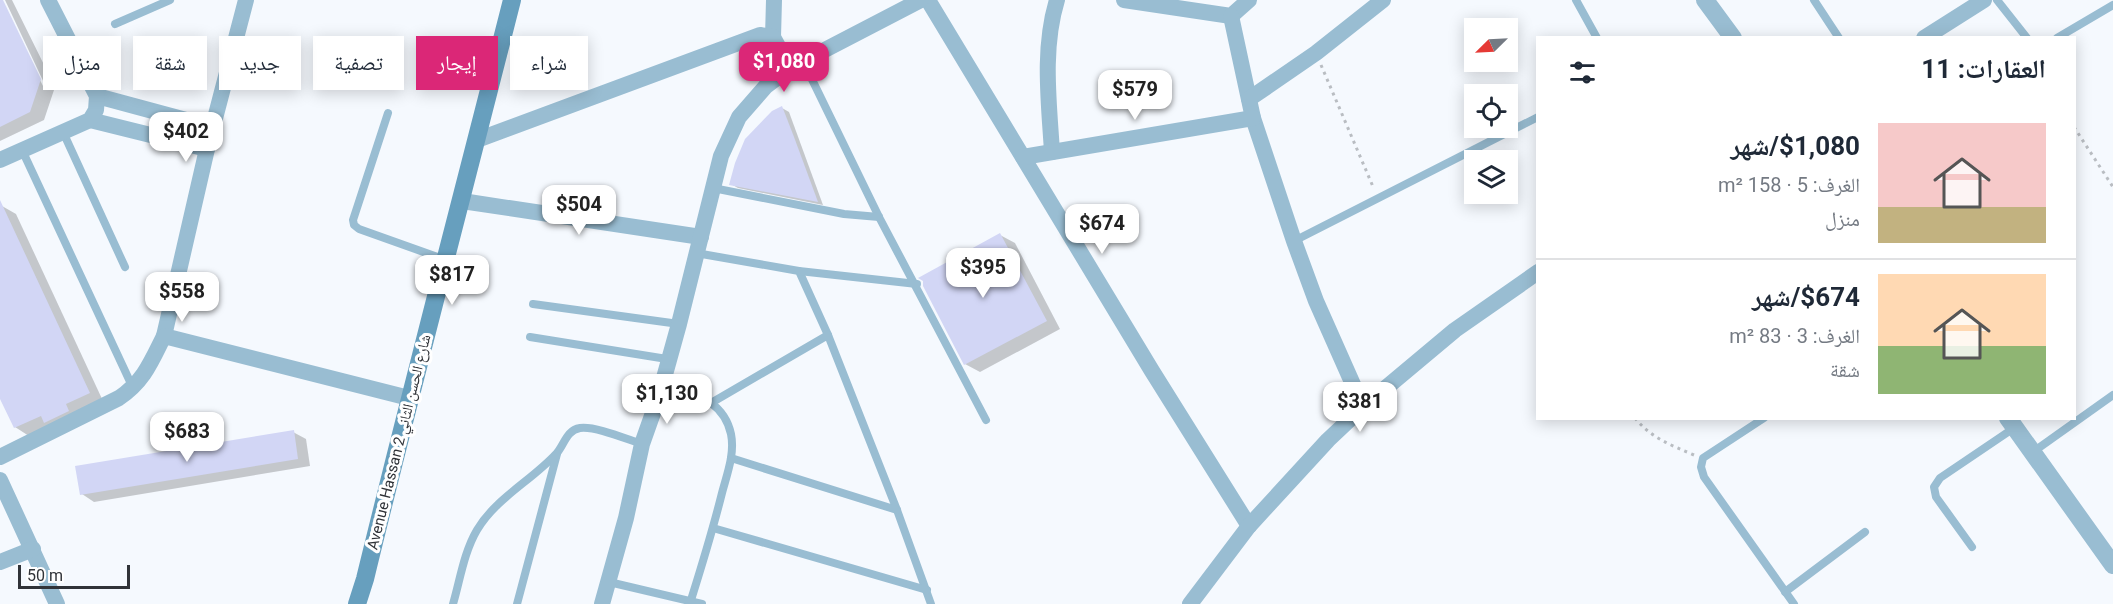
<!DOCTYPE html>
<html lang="ar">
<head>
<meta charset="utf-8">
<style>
  body { margin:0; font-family:Roboto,"Noto Naskh Arabic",sans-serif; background:#f2f2f3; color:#1f2937; direction:rtl; height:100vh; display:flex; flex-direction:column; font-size:22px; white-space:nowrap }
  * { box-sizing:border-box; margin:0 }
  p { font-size:20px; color:#747a83 }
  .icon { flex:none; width:33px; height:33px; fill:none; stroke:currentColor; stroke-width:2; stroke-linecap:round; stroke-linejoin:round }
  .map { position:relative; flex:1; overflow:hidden; direction:ltr }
  .side { position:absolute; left:1536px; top:36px; width:540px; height:384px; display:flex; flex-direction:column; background:#fff; border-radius:0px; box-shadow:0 3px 15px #0003; direction:rtl }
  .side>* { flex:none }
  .guide { position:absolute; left:18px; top:36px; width:570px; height:54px; direction:rtl; display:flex; gap:12px }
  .needle { width:39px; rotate:246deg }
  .fabs { position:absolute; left:1464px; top:18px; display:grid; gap:12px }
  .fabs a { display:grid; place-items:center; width:54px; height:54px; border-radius:0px; background:#fff; box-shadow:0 3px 15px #0003; font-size:30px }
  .scale { position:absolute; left:18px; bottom:15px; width:112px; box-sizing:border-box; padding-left:6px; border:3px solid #303338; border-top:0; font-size:16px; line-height:21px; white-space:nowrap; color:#303338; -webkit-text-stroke:4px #fff; paint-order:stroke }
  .price { position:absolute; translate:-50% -51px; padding:0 14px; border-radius:12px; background:#fff; color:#222; font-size:20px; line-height:39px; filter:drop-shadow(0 2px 3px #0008) }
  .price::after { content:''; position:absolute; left:50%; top:36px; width:18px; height:14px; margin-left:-9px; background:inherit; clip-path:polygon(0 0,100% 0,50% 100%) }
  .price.active { background:#db2777; color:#fff }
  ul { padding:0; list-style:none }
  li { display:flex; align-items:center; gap:18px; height:150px; padding:0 30px }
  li+li { border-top:2px solid #e0e1e3 }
  li span { display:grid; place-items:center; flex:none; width:168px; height:120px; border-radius:0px; color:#555 }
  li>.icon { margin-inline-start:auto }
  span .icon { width:72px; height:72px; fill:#fffc; stroke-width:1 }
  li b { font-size:26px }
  h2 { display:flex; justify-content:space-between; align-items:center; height:72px; padding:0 30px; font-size:26px }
  .tag { padding:0 21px; border-radius:0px; background:#fff; box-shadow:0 3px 15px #0003; font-size:21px; line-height:54px }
  .tag.active { background:#db2777; color:#fff }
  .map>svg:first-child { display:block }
</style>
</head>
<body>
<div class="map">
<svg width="2113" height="604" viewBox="0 0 2113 604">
  <rect width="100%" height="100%" fill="#f5f9fe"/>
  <g fill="#0003">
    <path d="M0 0 43 86 45 85 5 0H12L55 87 44 120 0 141Z"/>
    <path d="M782 108 789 112 823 205 738 188 731 184Z"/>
    <path d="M2 206 16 214 103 401 29 436 15 427 0 396V207Z"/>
    <path d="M1000 235 1015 243 1060 329 980 372 965 364Z"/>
    <path d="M293 432 306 439 310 466 94 502 82 494Z"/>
  </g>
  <g fill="#d2d6f5">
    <path d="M0 0H3L41 79 30 112 0 127Z"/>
    <path d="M782 106 794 137 818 202 729 185 735 163 745 139 772 111Z"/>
    <path d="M0 200 90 393 66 404 69 411 44 423 41 416 14 428 0 399Z"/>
    <path d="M1000 233 1047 321 964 365 923 286V281L918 278Z"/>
    <path d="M294 430 298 459 80 495 75 466Z"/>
  </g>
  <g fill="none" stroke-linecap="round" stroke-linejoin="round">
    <g stroke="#b9bdc2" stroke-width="3" stroke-dasharray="3 4.5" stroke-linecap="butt">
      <path d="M1321 65 1374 189"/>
      <path d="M2074 127 2113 187"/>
      <path d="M1635 418C1651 438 1671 445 1694 455"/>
    </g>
    <g stroke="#99bdd2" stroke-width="8">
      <path d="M1576 0 1597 38"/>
      <path d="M1814 0 1839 38"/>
      <path d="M1997 0 2027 38"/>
      <path d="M115 24 170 0"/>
      <path d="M2057 38 2113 5"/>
      <path d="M803 61 879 217 986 420"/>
      <path d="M388 113 353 220 354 225 359 229 446 260"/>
      <path d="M63 132 125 267"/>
      <path d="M22 150 133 388"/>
      <path d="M713 188 844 214 879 217"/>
      <path d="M1294 241 1538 117"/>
      <path d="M696 253 799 271 828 335"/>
      <path d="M799 271 917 284"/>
      <path d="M533 304 679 324"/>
      <path d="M530 337 667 359"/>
      <path d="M659 396 711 403 828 335 897 510 931 604"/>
      <path d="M1764 418 1703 458 1701 467 1704 477 1794 604"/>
      <path d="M2033 452 2113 395"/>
      <path d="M731 458 897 510"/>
      <path d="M713 528 927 590"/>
      <path d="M1972 547 1936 497 1934 487 1940 478 2014 428"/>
      <path d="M609 582 702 604"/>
      <path d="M1785 592 1865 532"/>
      <path d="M691 600C702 565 713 529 722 493 727 474 735 454 731 434 728 420 722 411 711 403"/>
      <path d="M453 604C460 580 464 552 477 530 496 498 531 481 556 454 564 446 566 430 580 428 596 426 626 439 642 444"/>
      <path d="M517 604 557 454"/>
    </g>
    <g stroke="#99bdd2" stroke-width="16">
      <path d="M928 0 1152 371 1249 526"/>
      <path d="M1124 0 1231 16 1249 0"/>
      <path d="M1231 16 1253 118 1294 241 1316 301 1363 407"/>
      <path d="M773 37 774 0"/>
      <path d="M1924 38 1984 0"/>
      <path d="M97 96 212 127"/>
      <path d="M1249 99 1316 53 1383 0"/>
      <path d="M90 120 207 149"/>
      <path d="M477 140 760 35 773 37 790 68"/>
      <path d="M1052 152C1049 102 1042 49 1057 0"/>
      <path d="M1023 157 1253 118"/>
      <path d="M0 160 90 120 96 110 97 96 48 0"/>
      <path d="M462 201 701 237"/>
      <path d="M164 336 207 149 246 0"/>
      <path d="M0 457 119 398C144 381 151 362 164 336L409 398"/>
      <path d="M0 480 57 604"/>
      <path d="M0 562 33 549"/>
      <path d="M602 604 626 518 642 444 659 396 679 324 721 156 739 117 766 86 790 68 921 0"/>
      <path d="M1190 604 1249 526 1328 440 1363 407 1455 330 1538 272"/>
    </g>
    <g stroke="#99bdd2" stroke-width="18">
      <path d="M1705 0 1733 38"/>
      <path d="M2008 418 2113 565"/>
    </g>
    <path stroke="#679fbe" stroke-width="18" d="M357 604 365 579C412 386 463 193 512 0"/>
  </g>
  <g text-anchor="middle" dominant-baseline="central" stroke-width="6" stroke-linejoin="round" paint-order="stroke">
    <g font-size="15" fill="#303338" stroke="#fff">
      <text transform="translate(399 442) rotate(-76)">Avenue Hassan 2 شارع الحسن الثاني</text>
    </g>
  </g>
</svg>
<div class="fabs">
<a><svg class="needle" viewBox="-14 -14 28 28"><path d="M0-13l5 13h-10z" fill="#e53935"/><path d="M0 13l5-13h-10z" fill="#747a83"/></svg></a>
<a><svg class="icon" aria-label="locate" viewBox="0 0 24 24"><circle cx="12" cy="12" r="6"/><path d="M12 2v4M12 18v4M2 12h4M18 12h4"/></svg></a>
<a><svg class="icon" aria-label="layers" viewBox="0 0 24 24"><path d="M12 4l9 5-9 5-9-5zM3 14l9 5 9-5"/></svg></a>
</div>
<div class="scale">50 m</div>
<b class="price active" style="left:784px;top:93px">$1,080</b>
<b class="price" style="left:1135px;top:121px">$579</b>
<b class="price" style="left:186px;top:163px">$402</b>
<b class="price" style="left:579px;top:236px">$504</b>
<b class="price" style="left:1102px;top:255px">$674</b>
<b class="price" style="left:983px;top:299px">$395</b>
<b class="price" style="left:452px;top:306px">$817</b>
<b class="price" style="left:182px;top:323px">$558</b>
<b class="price" style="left:667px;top:425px">$1,130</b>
<b class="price" style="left:1360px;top:433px">$381</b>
<b class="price" style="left:187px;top:463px">$683</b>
<div class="guide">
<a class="tag">شراء</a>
<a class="tag active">إيجار</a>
<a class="tag">تصفية</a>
<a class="tag">جديد</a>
<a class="tag">شقة</a>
<a class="tag">منزل</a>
</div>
<section class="side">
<h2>العقارات: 11<svg class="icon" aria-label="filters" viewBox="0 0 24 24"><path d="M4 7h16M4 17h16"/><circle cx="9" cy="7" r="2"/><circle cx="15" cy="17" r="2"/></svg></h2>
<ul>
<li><span style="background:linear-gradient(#f6c9c9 70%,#c2b280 0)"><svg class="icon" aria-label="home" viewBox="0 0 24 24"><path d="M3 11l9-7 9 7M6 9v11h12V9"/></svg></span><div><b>$1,080/شهر</b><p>الغرف: 5 · 158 m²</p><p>منزل</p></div></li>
<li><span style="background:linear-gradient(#ffd9b3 60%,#8fb573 0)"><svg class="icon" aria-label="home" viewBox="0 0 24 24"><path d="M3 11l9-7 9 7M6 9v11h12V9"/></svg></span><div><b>$674/شهر</b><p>الغرف: 3 · 83 m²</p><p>شقة</p></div></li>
</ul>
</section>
</div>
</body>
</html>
